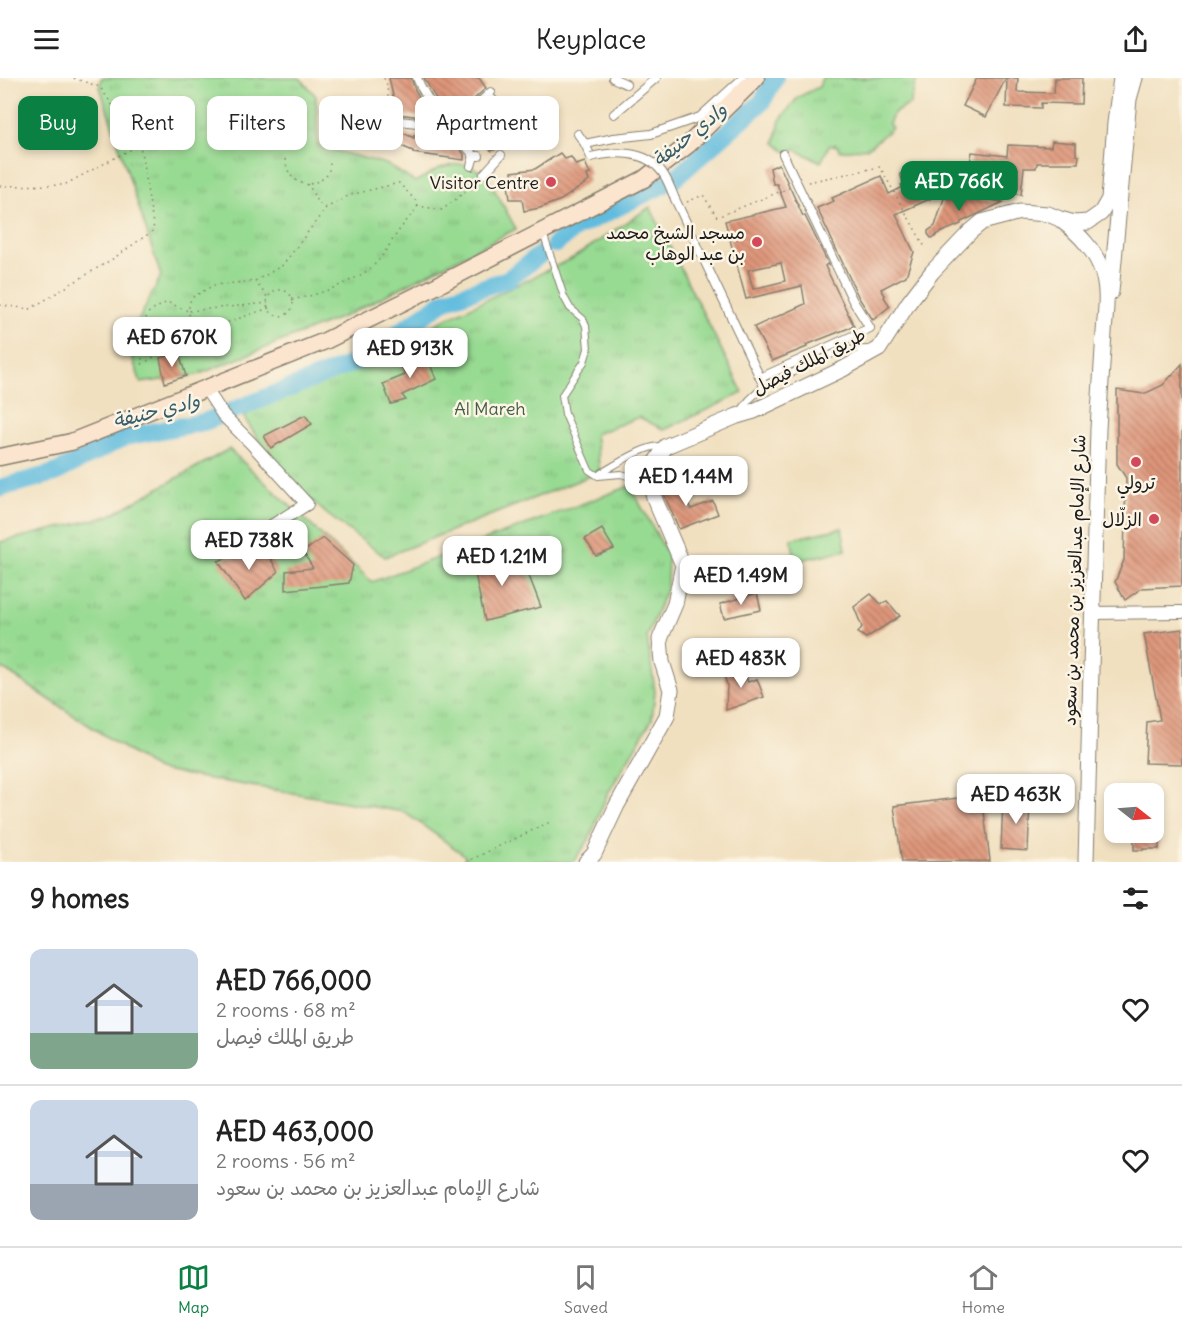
<!DOCTYPE html>
<html lang="en">
<head>
<meta charset="utf-8">
<style>
  body { margin:0; font-family:Delius,"Playpen Sans Arabic",sans-serif; background:#f6f6f6; color:#222; height:100vh; display:flex; flex-direction:column; font-size:22px; white-space:nowrap }
  * { box-sizing:border-box; margin:0 }
  p { font-size:20px; color:#767676 }
  .icon { flex:none; width:33px; height:33px; fill:none; stroke:currentColor; stroke-width:2; stroke-linecap:round; stroke-linejoin:round }
  .map { position:relative; height:784px; overflow:hidden }
  .side { display:flex; flex-direction:column; background:#fff; flex:1 }
  .side>* { flex:none }
  .top-card { position:absolute; left:18px; top:18px; width:600px; height:54px; display:flex; gap:12px }
  .needle { width:39px; rotate:107deg }
  .controls { position:absolute; left:1104px; top:705px; display:grid; gap:12px }
  .controls a { display:grid; place-items:center; width:60px; height:60px; border-radius:12px; background:#fff; box-shadow:0 3px 9px #0003; font-size:30px }
  .price { position:absolute; translate:-50% -51px; padding:0 14px; border-radius:12px; background:#fff; color:#222; font-size:20px; line-height:39px; filter:drop-shadow(0 2px 3px #0008) }
  .price::after { content:''; position:absolute; left:50%; top:36px; width:18px; height:14px; margin-left:-9px; background:inherit; clip-path:polygon(0 0,100% 0,50% 100%) }
  .price.on { background:#0b8043; color:#fff }
  ul { padding:0; list-style:none }
  li { display:flex; align-items:center; gap:18px; height:150px; padding:0 30px }
  li+li { border-top:2px solid #e0e0e0 }
  li span { display:grid; place-items:center; flex:none; width:168px; height:120px; border-radius:12px; color:#555 }
  li>.icon { margin-inline-start:auto }
  span .icon { width:72px; height:72px; fill:#fffc; stroke-width:1 }
  li b { font-size:26px }
  h2 { display:flex; justify-content:space-between; align-items:center; height:72px; padding:0 30px; font-size:26px }
  .pill { padding:0 21px; border-radius:12px; background:#fff; box-shadow:0 3px 9px #0003; font-size:21px; line-height:54px }
  .pill.on { background:#0b8043; color:#fff }
  header { display:flex; justify-content:space-between; align-items:center; height:78px; padding:0 30px; background:#fff; font-size:27px; font-weight:600 }
  .tabs { display:flex; justify-content:space-around; align-items:center; height:84px; border-top:2px solid #e0e0e0; background:#fff; font-size:16px; color:#767676 }
  .tabs a { display:grid; justify-items:center; gap:3px }
  .tabs .on { color:#0b8043 }
  .map>svg:first-child { display:block }
</style>
</head>
<body>
<header><svg class="icon" aria-label="menu" viewBox="0 0 24 24"><path d="M4 6h16M4 12h16M4 18h16"/></svg>Keyplace<svg class="icon" aria-label="share" viewBox="0 0 24 24"><path d="M12 15V3M7 8l5-5 5 5M5 13v7h14v-7"/></svg></header>
<div class="map">
<svg width="1182" height="784" viewBox="0 0 1182 784">
  <defs>
    <pattern id="park-tufts" width="24" height="20" patternUnits="userSpaceOnUse" patternTransform="scale(1.5)"><rect width="24" height="20" fill="#97da92"/><path d="M3 7l-1-3M5 7V3M7 7l1-3M15 17l-1-3M17 17v-4M19 17l1-3" fill="none" stroke="#82ba7d"/></pattern>
    <pattern id="building-back-hatch" width="6" height="6" patternUnits="userSpaceOnUse" patternTransform="scale(1.5)"><rect width="6" height="6" fill="#de967a"/><path d="M-1 5l2 2M0 0l6 6M5-1l2 2" fill="none" stroke="#b37a63"/></pattern>
  </defs>
  <rect width="100%" height="100%" fill="#fcf5e5"/>
  <filter id="ink" filterUnits="userSpaceOnUse"><feTurbulence type="fractalNoise" baseFrequency=".0167" numOctaves="2"/><feDisplacementMap in="SourceGraphic" scale="12" xChannelSelector="R" yChannelSelector="G"/><feConvolveMatrix kernelMatrix="1 2 1 2 8 2 1 2 1" color-interpolation-filters="sRGB"/></filter>
  <filter id="wash" filterUnits="userSpaceOnUse"><feTurbulence type="fractalNoise" baseFrequency=".008" numOctaves="4" result="noise"/><feDisplacementMap in="SourceGraphic" scale="24" xChannelSelector="R" yChannelSelector="G"/><feGaussianBlur stdDeviation="1.35" result="paint"/><feColorMatrix in="noise" values="0 0 0 0 0 0 0 0 0 0 0 0 0 0 0 0 0 1.4 0 .05"/><feComposite in="paint" operator="in"/></filter>
  <g filter="url(#wash)">
    <rect width="100%" height="100%" fill="#f1e0c0"/>
    <g fill="url(#park-tufts)" stroke="#5a7b57" stroke-width="1.5">
      <path d="M101 0H300L316 18 318 68 386 86 415 104 440 90 459 86 471 88 487 98 516 151 347 237 197 297 141 305 127 265 161 198 100 9Z"/>
      <path d="M822 0H917L910 26 894 35 889 46 892 50 868 70 840 73 836 67 829 68 821 84 794 71 786 74 775 65 780 42 798 19 819 9Z"/>
      <path d="M650 129 743 315 664 352 639 339 595 356 600 394 385 479 328 437 279 393 243 338 573 180Z"/>
      <path d="M229 371 372 504 630 408 668 477 667 509 647 559 655 613 652 641 607 717 589 762 573 784H467L464 777 404 734 157 692 0 589V464L109 438Z"/>
    </g>
    <path fill="#97da92" stroke="#5a7b57" stroke-width="1.5" d="M842 450 846 472 796 483 791 461Z"/>
    <g fill="none" stroke-linecap="round" stroke-linejoin="round">
      <g stroke="#60bcde" stroke-width="18">
        <path d="M555 166 576 150 673 102 762 24 775 0"/>
        <path d="M0 410 55 395 125 359 204 344 356 284 446 222 508 201 541 176"/>
      </g>
    </g>
    <g id="blocks">
      <g fill="url(#building-back-hatch)" fill-rule="evenodd">
        <path d="M389 0H411L415 12 432 40 397 36Z"/>
        <path d="M424 0H479L486 10 472 23 456 50 451 47Z"/>
        <path d="M977 0H1006L986 39 963 28Z"/>
        <path d="M1007 0H1018L1017 14 1054 15 1055 0H1082L1081 26 1041 25V30L1006 29Z"/>
        <path d="M485 28 518 58 492 73 466 57Z"/>
        <path d="M390 49 414 60V57L455 64 464 76V82L413 75V73L385 61Z"/>
        <path d="M1052 63 1076 65V77L1079 78 1078 85H1037L1036 90H1024L1021 117 967 101 972 74 1007 78 1008 67 1051 69Z"/>
        <path d="M560 75 565 81 571 79 576 87 585 84 590 96 587 97 589 103 561 122 540 130 524 133 522 121H510L508 106 514 105 512 94 535 91Z"/>
        <path d="M779 86 803 138H805L830 189 827 186 825 188 854 248 806 267 807 269 772 283 754 249 805 226 802 208 746 221 725 143 786 129 777 106H773L770 90ZM781 185 785 203 753 211 748 192Z"/>
        <path d="M914 90 930 121 896 136 914 174 906 198 881 211 885 218 884 219 890 228 873 242 859 220 817 130 834 123 832 120 881 98 889 116 903 109 901 107 904 106 900 96Z"/>
        <path d="M966 118 1003 124 961 144V146L937 156 935 159 931 160 928 156V153L935 148 944 120 966 121Z"/>
        <path d="M179 275 186 298 165 305 160 280Z"/>
        <path d="M426 276 436 301 402 317 406 322 391 326 383 306 405 297 402 289Z"/>
        <path d="M1182 286V508L1142 510 1125 522 1115 504 1124 482 1126 400 1117 386V312L1144 316 1163 307Z"/>
        <path d="M305 337 312 346 271 370 264 358Z"/>
        <path d="M677 404 691 431 713 423 718 436 679 451 661 409Z"/>
        <path d="M602 451 614 471 596 478 585 461Z"/>
        <path d="M323 460 353 487 349 505 286 512V493L313 490 303 474Z"/>
        <path d="M490 469 500 491 526 490 541 529 485 543 471 477Z"/>
        <path d="M250 471 268 476 278 494 245 523 218 483 239 475 245 474Z"/>
        <path d="M757 515 761 532 724 540 720 526Z"/>
        <path d="M871 516 881 526 887 523 900 538 866 560 858 555 862 549 854 529Z"/>
        <path d="M1182 551V686L1145 685 1147 644 1160 642 1144 556Z"/>
        <path d="M742 589 748 604 757 601 764 619 726 632 727 606 724 598Z"/>
        <path d="M982 717 990 783 902 784 894 728Z"/>
        <path d="M1003 722 1030 723 1028 773 1001 771Z"/>
        <path d="M1134 754H1159V771H1143V772H1134Z"/>
      </g>
    </g>
  </g>
  <g filter="url(#ink)">
    <use href="#blocks" fill-opacity="0" stroke="#867e6e" stroke-width="1.5"/>
    <g fill="none" stroke-linecap="round" stroke-linejoin="round">
      <g stroke="#867e6e" stroke-width="8">
        <g id="service">
          <path d="M543 155 564 219 570 230 583 241 586 248 588 271 584 284 562 317 565 336 589 392 598 398 621 396 635 400 646 412"/>
          <path d="M740 334 749 322 764 308 841 272 869 271"/>
          <path d="M601 395C617 386 648 365 665 368"/>
        </g>
      </g>
      <g stroke="#867e6e" stroke-width="10">
        <g id="pedestrian">
          <path d="M417 0 421 9 446 52 458 58 474 78H479"/>
          <path d="M613 0 626 6"/>
          <path d="M488 17 529 59"/>
          <path d="M614 36 656 0"/>
          <path d="M390 38 391 42 443 48"/>
          <path d="M578 56 585 66 591 79"/>
          <path d="M458 58 477 27 491 14"/>
          <path d="M585 66 614 60 651 56 700 39 743 0"/>
          <path d="M471 88 474 78"/>
          <path d="M484 96 501 77"/>
          <path d="M675 121 764 308"/>
          <path d="M760 300 870 250 853 223 783 76"/>
        </g>
      </g>
      <g stroke="#867e6e" stroke-width="14">
        <g id="minor">
          <path d="M206 311 223 337 251 365 307 426 241 467"/>
          <path d="M1092 535 1182 534"/>
        </g>
      </g>
      <g stroke="#867e6e" stroke-width="17">
        <g id="tertiary">
          <path d="M1062 143C1080 156 1097 175 1103 196 1109 215 1105 237 1104 255 1102 287 1100 319 1098 351 1093 495 1090 640 1086 784"/>
          <path d="M1111 214 1129 21 1135 0"/>
          <path d="M586 784 594 776 617 727 667 638 671 612 662 584 660 561 675 526 683 487 655 422 649 403 651 391 666 368 737 338 754 333 843 291 879 271 909 224 932 194 970 154 982 144 1020 134 1048 136 1060 141 1074 145 1088 144 1101 135 1109 121 1115 45 1121 0"/>
        </g>
      </g>
      <g stroke="#867e6e" stroke-width="19">
        <path id="secondary" d="M0 379 71 364 325 263 436 208 644 101 688 67 756 0"/>
      </g>
      <g stroke="#867e6e" stroke-width="1.5" stroke-dasharray="1.5 4.5" stroke-linecap="butt">
        <path d="M384 0 387 8 389 29"/>
        <path d="M285 81C288 98 293 103 309 107L317 124 326 130"/>
        <path d="M808 104 880 89 925 169"/>
        <path d="M310 106C326 101 330 98 330 81"/>
        <path d="M0 108 64 107 139 67"/>
        <path d="M687 124 703 117 717 139 789 110"/>
        <path d="M255 203 268 220"/>
        <circle cx="280" cy="225" r="13"/>
        <path d="M292 221C313 220 358 202 373 188 385 177 389 166 398 154 404 145 412 137 418 128"/>
        <path d="M0 227 30 231 114 180 154 152 140 67 100 9 73 0"/>
        <path d="M269 230 196 255 142 286 141 252 148 235 167 224 188 233 191 220 214 207 255 203 266 197 283 187 326 130 350 117 399 105 416 123 418 128 442 132 478 104"/>
        <path d="M196 254 188 233 268 225"/>
        <path d="M466 784 550 744"/>
      </g>
      <use href="#service" stroke="#fff" stroke-width="6"/>
      <use href="#pedestrian" stroke="#fff" stroke-width="8"/>
      <use href="#minor" stroke="#fff" stroke-width="12"/>
      <use href="#tertiary" stroke="#fff" stroke-width="15"/>
      <use href="#secondary" stroke="#fce5cf" stroke-width="16"/>
      <g stroke="#867e6e" stroke-width="10" stroke-linecap="butt">
        <path id="pedestrian-bridge" d="M591 79C615 73 646 72 662 94 668 102 671 112 675 121"/>
      </g>
      <use href="#pedestrian-bridge" stroke="#fff" stroke-width="8"/>
    </g>
  </g>
  <g fill="#d1495b" stroke="#fcf5e5" stroke-width="2">
    <circle cx="551" cy="104" r="6"/>
    <circle cx="757" cy="164" r="6"/>
    <circle cx="1136" cy="384" r="6"/>
    <circle cx="1154" cy="441" r="6"/>
  </g>
  <g text-anchor="middle" dominant-baseline="central" stroke-width="5" stroke-linejoin="round" paint-order="stroke">
    <g font-size="18" fill="#1c1c1c" stroke="#fcf5e5" text-anchor="end">
      <text x="539" y="104">Visitor Centre</text>
      <text x="745" y="154">مسجد الشيخ محمد<tspan x="745" dy="21">بن عبد الوهاب</tspan></text>
      <text x="1136" y="404" text-anchor="middle">ترولي</text>
      <text x="1142" y="441">الزلّال</text>
    </g>
    <g font-size="18" fill="#1c1c1c" stroke="#fcf5e5">
      <text transform="translate(809 283) rotate(-27)">طريق الملك فيصل</text>
      <text transform="translate(1074 502) rotate(-88)">شارع الإمام عبدالعزيز بن محمد بن سعود</text>
    </g>
    <g font-size="18" fill="#475e45" stroke="#fcf5e5">
      <text x="490" y="330">Al Mareh</text>
    </g>
    <g font-size="20" font-style="italic" fill="#375c6a" stroke="#fcf5e5">
      <text transform="translate(689 56) rotate(-39)">وادي حنيفة</text>
      <text transform="translate(156 332) rotate(-14)">وادي حنيفة</text>
    </g>
  </g>
</svg>
<div class="controls">
<a><svg class="needle" viewBox="-14 -14 28 28"><path d="M0-13l5 13h-10z" fill="#e53935"/><path d="M0 13l5-13h-10z" fill="#767676"/></svg></a>
</div>
<b class="price on" style="left:959px;top:134px">AED 766K</b>
<b class="price" style="left:172px;top:290px">AED 670K</b>
<b class="price" style="left:410px;top:301px">AED 913K</b>
<b class="price" style="left:686px;top:429px">AED 1.44M</b>
<b class="price" style="left:249px;top:493px">AED 738K</b>
<b class="price" style="left:502px;top:509px">AED 1.21M</b>
<b class="price" style="left:741px;top:528px">AED 1.49M</b>
<b class="price" style="left:741px;top:611px">AED 483K</b>
<b class="price" style="left:1016px;top:747px">AED 463K</b>
<div class="top-card">
<a class="pill on">Buy</a>
<a class="pill">Rent</a>
<a class="pill">Filters</a>
<a class="pill">New</a>
<a class="pill">Apartment</a>
</div>
</div>
<section class="side">
<h2>9 homes<svg class="icon" aria-label="filters" viewBox="0 0 24 24"><path d="M4 7h16M4 17h16"/><circle cx="9" cy="7" r="2"/><circle cx="15" cy="17" r="2"/></svg></h2>
<ul>
<li><span style="background:linear-gradient(#c9d6e8 70%,#7fa58c 0)"><svg class="icon" aria-label="home" viewBox="0 0 24 24"><path d="M3 11l9-7 9 7M6 9v11h12V9"/></svg></span><div><b>AED 766,000</b><p>2 rooms · 68 m²</p><p>طريق الملك فيصل</p></div><svg class="icon" aria-label="heart" viewBox="0 0 24 24"><path d="M12 20l-8-8c-3-5 5-10 8-4 3-6 11-1 8 4z"/></svg></li>
<li><span style="background:linear-gradient(#c9d6e8 70%,#9aa5b1 0)"><svg class="icon" aria-label="home" viewBox="0 0 24 24"><path d="M3 11l9-7 9 7M6 9v11h12V9"/></svg></span><div><b>AED 463,000</b><p>2 rooms · 56 m²</p><p>شارع الإمام عبدالعزيز بن محمد بن سعود</p></div><svg class="icon" aria-label="heart" viewBox="0 0 24 24"><path d="M12 20l-8-8c-3-5 5-10 8-4 3-6 11-1 8 4z"/></svg></li>
</ul>
</section>
<nav class="tabs">
<a class="on"><svg class="icon" aria-label="map" viewBox="0 0 24 24"><path d="M3 6l6-2 6 2 6-2v14l-6 2-6-2-6 2zM9 4v14M15 6v14"/></svg>Map</a>
<a><svg class="icon" aria-label="saved" viewBox="0 0 24 24"><path d="M7 4h10v16l-5-4-5 4z"/></svg>Saved</a>
<a><svg class="icon" aria-label="home" viewBox="0 0 24 24"><path d="M3 11l9-7 9 7M6 9v11h12V9"/></svg>Home</a>
</nav>
</body>
</html>
